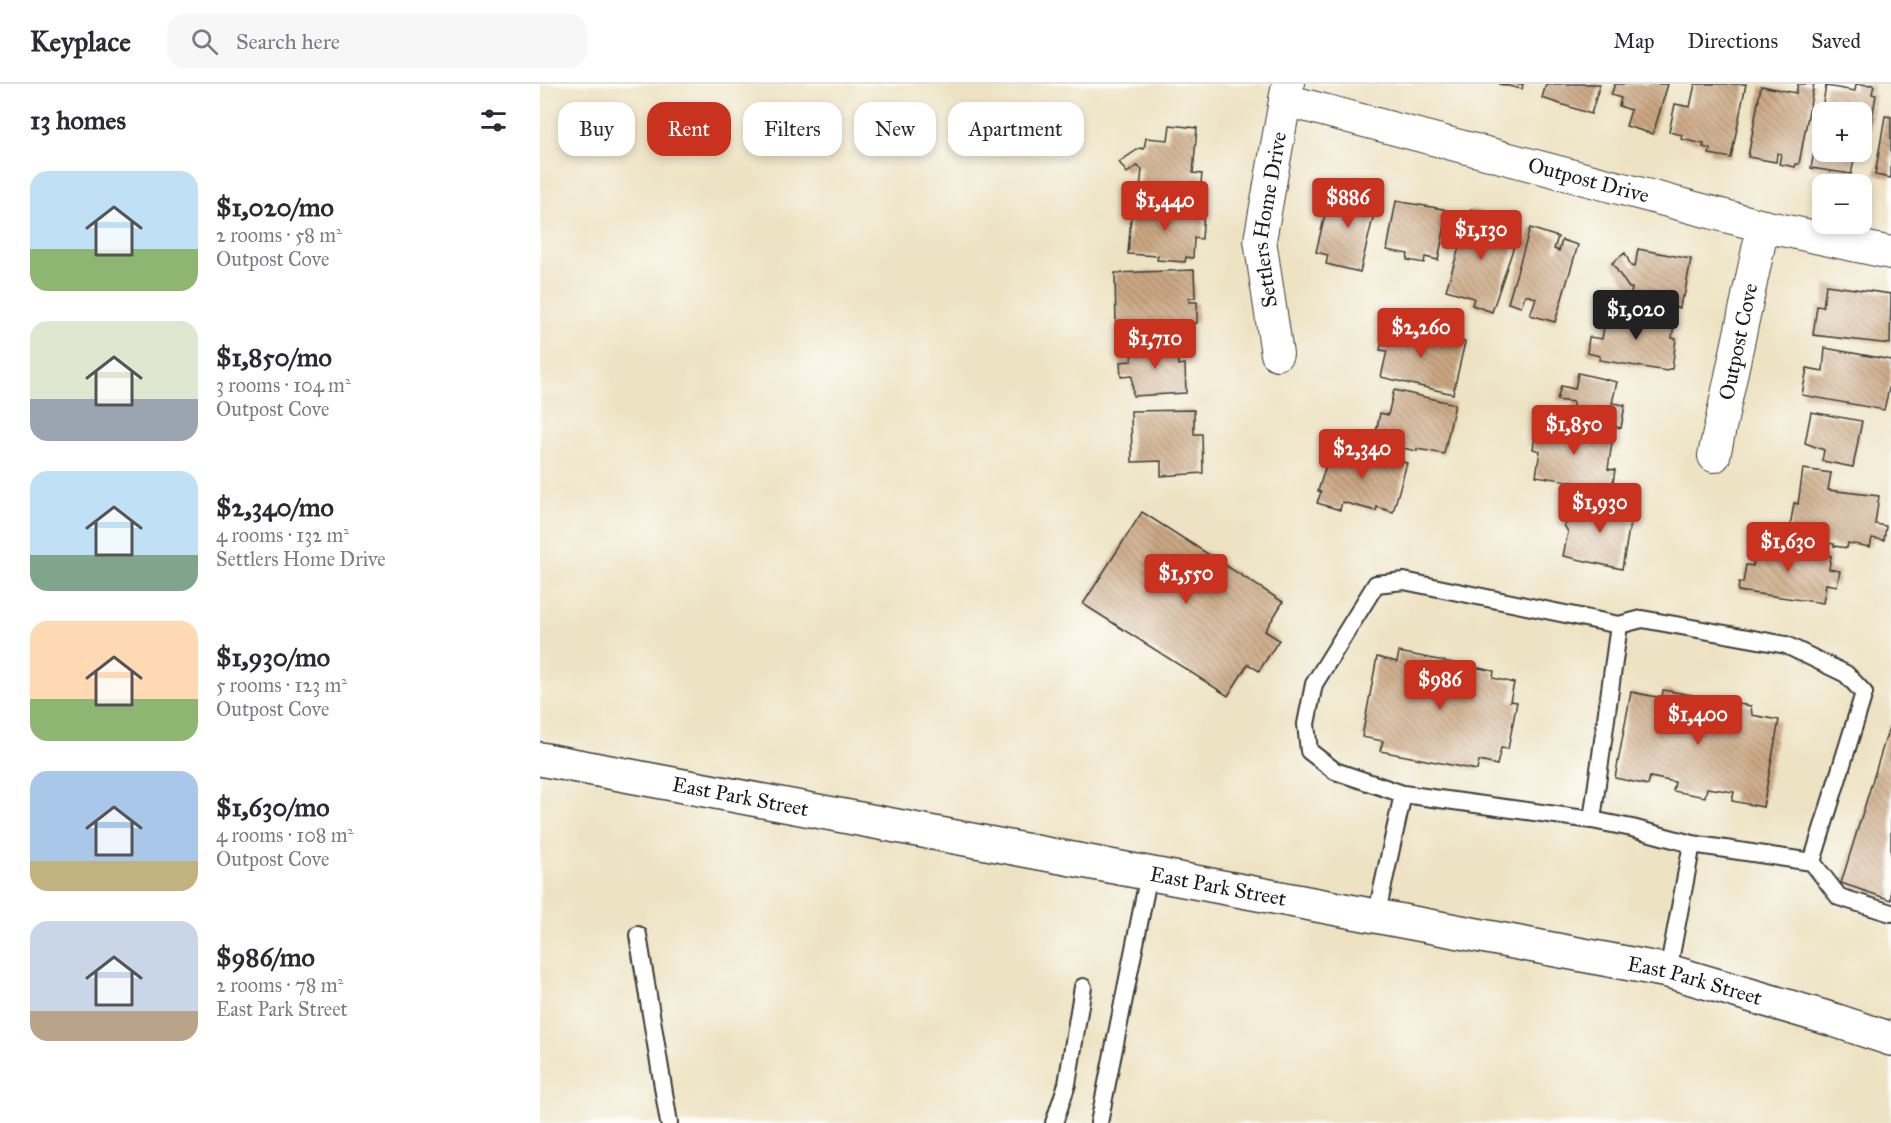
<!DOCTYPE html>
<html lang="en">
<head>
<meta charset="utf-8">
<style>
  body { margin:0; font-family:"IM FELL Great Primer",serif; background:#f7f7f7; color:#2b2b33; height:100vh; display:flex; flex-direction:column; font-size:22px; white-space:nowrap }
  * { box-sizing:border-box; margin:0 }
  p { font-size:20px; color:#7c7c81 }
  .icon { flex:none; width:33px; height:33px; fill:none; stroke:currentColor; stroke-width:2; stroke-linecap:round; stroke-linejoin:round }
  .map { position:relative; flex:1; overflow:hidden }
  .sheet { display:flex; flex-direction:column; background:#fff; width:540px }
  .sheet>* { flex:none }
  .banner { position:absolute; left:18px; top:18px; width:570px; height:54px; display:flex; gap:12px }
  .fabs { position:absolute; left:1272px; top:18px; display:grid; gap:12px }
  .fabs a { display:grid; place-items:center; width:60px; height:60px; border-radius:12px; background:#fff; box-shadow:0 3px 9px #0003; font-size:30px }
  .price { position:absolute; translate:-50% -51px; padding:0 14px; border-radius:6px; background:#c8321e; color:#fff; font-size:20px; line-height:39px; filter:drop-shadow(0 2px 3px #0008) }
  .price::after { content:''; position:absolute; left:50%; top:36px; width:18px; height:14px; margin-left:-9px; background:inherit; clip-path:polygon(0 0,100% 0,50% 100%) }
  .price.selected { background:#222; color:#fff }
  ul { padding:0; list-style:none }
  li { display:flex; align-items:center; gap:18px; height:150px; padding:0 30px }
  li span { display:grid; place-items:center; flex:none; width:168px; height:120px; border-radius:18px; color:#555 }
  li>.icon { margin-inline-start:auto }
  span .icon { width:72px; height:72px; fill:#fffc; stroke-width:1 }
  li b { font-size:26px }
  h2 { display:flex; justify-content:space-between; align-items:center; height:72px; padding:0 30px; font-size:26px }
  .pill { padding:0 21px; border-radius:18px; background:#fff; box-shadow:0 3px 9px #0003; font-size:21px; line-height:54px }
  .pill.selected { background:#c8321e; color:#fff }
  header { display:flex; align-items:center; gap:36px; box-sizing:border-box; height:84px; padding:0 30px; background:#fff; border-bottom:2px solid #e1e1e2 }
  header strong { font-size:28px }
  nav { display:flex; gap:33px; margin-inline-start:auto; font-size:21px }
  .search { width:420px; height:54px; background:#f7f7f7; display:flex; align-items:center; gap:15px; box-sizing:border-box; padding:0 21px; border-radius:18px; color:#7c7c81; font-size:22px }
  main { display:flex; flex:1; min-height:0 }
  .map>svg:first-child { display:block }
</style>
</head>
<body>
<header>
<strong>Keyplace</strong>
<div class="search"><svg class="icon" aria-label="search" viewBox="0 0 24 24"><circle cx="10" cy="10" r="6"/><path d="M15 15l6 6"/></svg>Search here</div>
<nav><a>Map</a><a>Directions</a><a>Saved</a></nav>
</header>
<main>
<section class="sheet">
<h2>13 homes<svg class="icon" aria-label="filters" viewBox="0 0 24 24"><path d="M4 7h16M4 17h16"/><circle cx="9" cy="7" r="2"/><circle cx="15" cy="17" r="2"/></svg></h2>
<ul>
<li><span style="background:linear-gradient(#bfe0f5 65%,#8fb573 0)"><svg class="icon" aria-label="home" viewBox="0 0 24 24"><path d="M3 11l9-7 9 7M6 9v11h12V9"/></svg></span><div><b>$1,020/mo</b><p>2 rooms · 58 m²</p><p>Outpost Cove</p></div></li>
<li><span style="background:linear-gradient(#dfe7d0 65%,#9aa5b1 0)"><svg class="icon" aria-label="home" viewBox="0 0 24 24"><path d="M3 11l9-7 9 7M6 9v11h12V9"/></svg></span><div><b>$1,850/mo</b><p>3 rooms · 104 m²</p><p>Outpost Cove</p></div></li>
<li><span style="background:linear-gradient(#bfe0f5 70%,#7fa58c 0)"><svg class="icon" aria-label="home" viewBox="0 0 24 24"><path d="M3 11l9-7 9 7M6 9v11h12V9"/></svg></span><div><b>$2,340/mo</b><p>4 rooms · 132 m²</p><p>Settlers Home Drive</p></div></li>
<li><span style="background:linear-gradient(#ffd9b3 65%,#8fb573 0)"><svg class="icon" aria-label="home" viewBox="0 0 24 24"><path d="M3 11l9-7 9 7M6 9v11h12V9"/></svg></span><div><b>$1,930/mo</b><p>5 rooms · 123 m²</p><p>Outpost Cove</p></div></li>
<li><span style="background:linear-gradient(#a9c7e8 75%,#c2b280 0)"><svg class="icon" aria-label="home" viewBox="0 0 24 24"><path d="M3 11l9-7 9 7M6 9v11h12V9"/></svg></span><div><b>$1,630/mo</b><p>4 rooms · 108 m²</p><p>Outpost Cove</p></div></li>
<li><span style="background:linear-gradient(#c9d6e8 75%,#b9a48a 0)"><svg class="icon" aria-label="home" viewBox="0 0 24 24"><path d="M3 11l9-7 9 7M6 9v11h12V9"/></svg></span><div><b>$986/mo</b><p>2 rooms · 78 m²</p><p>East Park Street</p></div></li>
</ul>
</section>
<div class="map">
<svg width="1351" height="1039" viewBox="0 0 1351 1039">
  <defs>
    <pattern id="building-back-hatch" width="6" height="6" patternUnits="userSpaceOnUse" patternTransform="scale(1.5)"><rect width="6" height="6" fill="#cba783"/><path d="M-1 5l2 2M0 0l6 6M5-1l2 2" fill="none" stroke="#a4876a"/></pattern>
  </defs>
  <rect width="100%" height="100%" fill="#fdfcf7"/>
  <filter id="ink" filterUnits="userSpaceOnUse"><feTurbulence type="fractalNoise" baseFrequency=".0167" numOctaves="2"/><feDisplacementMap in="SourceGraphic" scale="12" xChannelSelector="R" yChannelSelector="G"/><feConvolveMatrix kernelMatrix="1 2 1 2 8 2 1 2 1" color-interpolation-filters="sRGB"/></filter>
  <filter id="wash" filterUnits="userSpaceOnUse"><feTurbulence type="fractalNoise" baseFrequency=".008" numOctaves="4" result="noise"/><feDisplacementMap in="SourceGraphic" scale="24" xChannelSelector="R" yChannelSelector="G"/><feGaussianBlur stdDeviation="1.35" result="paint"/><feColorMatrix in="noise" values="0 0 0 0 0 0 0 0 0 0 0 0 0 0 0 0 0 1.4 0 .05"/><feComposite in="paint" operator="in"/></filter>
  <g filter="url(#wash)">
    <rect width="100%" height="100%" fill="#ede2c2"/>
    <g id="blocks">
      <g fill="url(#building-back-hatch)">
        <path d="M959 0H983L982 5Z"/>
        <path d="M1006 0H1060L1051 30 1002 14Z"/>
        <path d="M1075 0H1128L1113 50 1086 42 1091 26 1079 22 1081 14 1071 11Z"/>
        <path d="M1155 0H1206L1191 74 1169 70 1170 65 1163 63 1164 60 1141 55 1142 51 1129 48 1135 20 1150 23Z"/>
        <path d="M1258 0H1274L1259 80H1256L1255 83 1239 80 1241 70 1237 69 1236 78 1208 73 1221 2 1256 9Z"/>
        <path d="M1316 0 1334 1 1332 10 1336 11 1326 69H1322V28H1282V68H1316L1311 90 1271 84 1286 2 1315 7Z"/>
        <path d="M1345 32 1351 33V94L1335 91Z"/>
        <path d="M630 41 657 44 653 89 662 90 660 107 653 106 652 112 600 106 602 85 597 82 587 89 579 78 600 64 604 65 606 54 628 56Z"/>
        <path d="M812 103 839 109 820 188 786 180 788 171 776 168 789 114 809 119Z"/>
        <path d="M856 117 903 125 908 128 898 176 885 173 884 179 867 176 868 170 847 166Z"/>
        <path d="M592 120 664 125 662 155 654 154 653 174 646 173 645 178 617 176 618 172 588 170Z"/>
        <path d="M931 125 958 134 953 149 962 152 963 149 977 153 952 228 932 221 934 214 906 206Z"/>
        <path d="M990 144 1018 153 1014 165 1019 167 1022 156 1038 161 1015 238 990 231 996 214 985 211 981 223 968 219Z"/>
        <path d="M1098 165 1151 175 1144 213 1142 212 1140 224 1090 215 1092 204H1089L1072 179 1085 169 1091 182 1095 183Z"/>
        <path d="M654 186 655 214H649V218H657V239L576 241 575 189Z"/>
        <path d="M1286 201 1351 210 1350 260 1273 251 1277 222 1283 223Z"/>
        <path d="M1067 227 1127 236V233L1135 234 1132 254 1136 255 1132 285H1128L1127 287 1059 276 1060 272 1047 269 1049 253 1062 255Z"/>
        <path d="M846 240 925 258 913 310 841 293 847 267 840 266Z"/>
        <path d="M629 258 630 269H638V281L645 280 646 309 593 312 592 292 581 293 580 278 592 277 591 260Z"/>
        <path d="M1285 264 1351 276V296L1344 326 1262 311 1267 284 1283 287Z"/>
        <path d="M1038 289 1077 298 1072 319 1085 321 1081 344 1032 333 1033 318 1017 316 1021 302 1035 305Z"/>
        <path d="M854 306 915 320 904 370 877 365V367L834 358 840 329 848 331Z"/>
        <path d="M654 326V350H662L663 389 621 392V377L592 378 591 327Z"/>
        <path d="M1271 328 1322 337 1313 383 1282 377 1284 366 1265 359Z"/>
        <path d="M997 340 1073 352 1068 385 1075 386 1072 404 996 392 1000 367 993 365Z"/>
        <path d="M802 359 867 379 853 428 837 423 836 427 802 418 800 426 777 419 781 408 778 407 787 378 796 381Z"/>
        <path d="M1263 385 1291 389 1288 406 1339 412 1335 440 1346 442 1344 456 1332 454 1330 463 1308 459 1307 464 1294 462V460L1257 453V449L1249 448 1254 419 1258 420Z"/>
        <path d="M1064 412 1091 417 1088 434H1091L1082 485 1023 472 1028 448 1024 441 1035 434 1038 435 1040 423 1061 427Z"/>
        <path d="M602 428 743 518 725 547 739 556 719 587 708 580 688 612 543 520Z"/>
        <path d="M1217 453 1241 457 1240 465 1291 472 1289 485 1300 487 1297 502 1286 500 1283 519 1198 507 1199 499H1203L1206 481 1213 482Z"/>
        <path d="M859 568 954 587 953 594 974 599 970 617 977 618 968 665 961 664 957 681 939 677 937 686 840 667 843 657 822 653 837 573 857 578Z"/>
        <path d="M1123 606 1153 611 1152 619 1180 624 1181 617 1211 622 1212 631 1239 636 1223 723 1192 717 1194 708 1167 704 1165 713 1133 707 1135 698 1110 693 1108 701 1075 694 1091 608 1122 614Z"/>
        <path d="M1350 640H1351V816L1301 799Z"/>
      </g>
    </g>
  </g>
  <g filter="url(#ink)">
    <use href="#blocks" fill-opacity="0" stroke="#3b3a35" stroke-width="1.5"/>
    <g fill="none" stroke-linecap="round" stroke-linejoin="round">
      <g stroke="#3b3a35" stroke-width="20">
        <g id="service">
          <path d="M1079 541 1102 535 1246 561 1306 590 1324 609 1272 778"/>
          <path d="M1052 736 1092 744 1152 760"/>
          <path d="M836 833 863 710 795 687 769 667 766 640 774 600 836 500 864 497 1079 541 1052 736 863 710"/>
          <path d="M98 851 129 1039"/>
          <path d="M1128 887 1152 760 1272 778 1299 813 1351 829"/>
          <path d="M514 1039 527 1000 543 903"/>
          <path d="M559 1039 609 790"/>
        </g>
      </g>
      <g stroke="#3b3a35" stroke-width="34">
        <g id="minor">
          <path id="s1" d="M745 16 1223 142 1351 169"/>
          <path id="s2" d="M737 270 720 156 748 0"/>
          <path id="s3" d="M1174 372 1223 142"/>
        </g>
      </g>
      <g stroke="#3b3a35" stroke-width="36">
        <g id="tertiary">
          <path id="s4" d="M0 675 1128 887 1294 936 1351 955"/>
        </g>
      </g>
      <use href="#service" stroke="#fff" stroke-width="16"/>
      <use href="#minor" stroke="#fff" stroke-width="32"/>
      <use href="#tertiary" stroke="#fff" stroke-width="33"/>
    </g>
  </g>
  <g text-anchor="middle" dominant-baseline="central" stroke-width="6" stroke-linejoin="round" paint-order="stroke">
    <g font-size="21" fill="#1c1c1c" stroke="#fdfcf7">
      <text stroke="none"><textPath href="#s1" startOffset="314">Outpost Drive</textPath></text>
      <text stroke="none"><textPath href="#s2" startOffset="136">Settlers Home Drive</textPath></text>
      <text stroke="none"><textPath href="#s3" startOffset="117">Outpost Cove</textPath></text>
      <text stroke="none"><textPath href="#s4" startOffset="204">East Park Street</textPath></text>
      <text stroke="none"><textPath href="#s4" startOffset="690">East Park Street</textPath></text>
      <text stroke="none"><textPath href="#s4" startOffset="1176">East Park Street</textPath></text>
    </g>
  </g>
</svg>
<div class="fabs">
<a>+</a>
<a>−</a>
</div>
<b class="price" style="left:808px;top:145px">$886</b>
<b class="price" style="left:625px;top:148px">$1,440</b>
<b class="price" style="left:941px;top:177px">$1,130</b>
<b class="price selected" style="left:1096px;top:257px">$1,020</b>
<b class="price" style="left:881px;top:275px">$2,260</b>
<b class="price" style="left:615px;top:286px">$1,710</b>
<b class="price" style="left:1034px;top:372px">$1,850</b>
<b class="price" style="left:822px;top:396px">$2,340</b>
<b class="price" style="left:1060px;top:450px">$1,930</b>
<b class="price" style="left:1248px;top:489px">$1,630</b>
<b class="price" style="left:646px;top:521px">$1,550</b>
<b class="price" style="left:900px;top:627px">$986</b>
<b class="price" style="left:1158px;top:662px">$1,400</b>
<div class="banner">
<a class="pill">Buy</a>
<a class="pill selected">Rent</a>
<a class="pill">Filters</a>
<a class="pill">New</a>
<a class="pill">Apartment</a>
</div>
</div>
</main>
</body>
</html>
